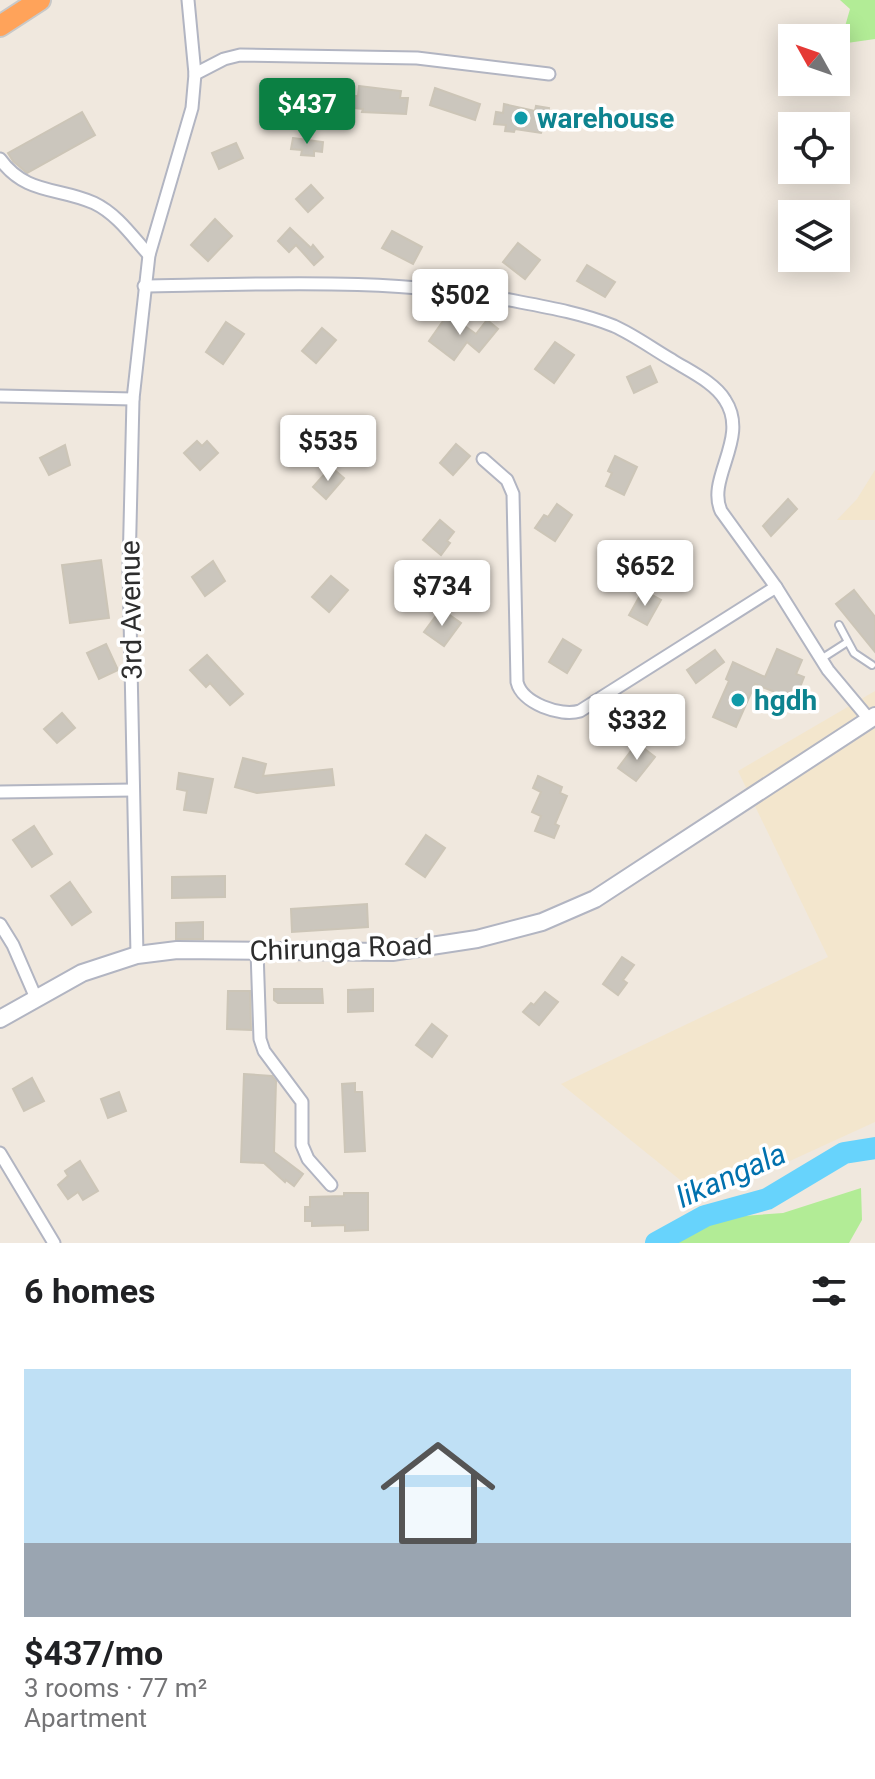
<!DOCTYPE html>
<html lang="en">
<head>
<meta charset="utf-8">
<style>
  body { margin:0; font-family:Roboto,sans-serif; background:#f6f6f6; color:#202124; height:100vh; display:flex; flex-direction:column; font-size:30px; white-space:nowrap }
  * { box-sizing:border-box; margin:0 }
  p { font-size:26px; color:#757577 }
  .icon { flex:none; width:44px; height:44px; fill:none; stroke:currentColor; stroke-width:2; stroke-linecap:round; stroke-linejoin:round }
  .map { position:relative; height:1243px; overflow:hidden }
  .details { display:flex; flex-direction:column; background:#fff; flex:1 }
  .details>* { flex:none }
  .needle { width:52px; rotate:310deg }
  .fabs { position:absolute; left:778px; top:24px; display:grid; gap:16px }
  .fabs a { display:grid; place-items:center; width:72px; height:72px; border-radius:0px; background:#fff; box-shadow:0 4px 20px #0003; font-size:40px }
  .price { position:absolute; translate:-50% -68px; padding:0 18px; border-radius:8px; background:#fff; color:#222; font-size:26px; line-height:52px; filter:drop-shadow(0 2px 4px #0008) }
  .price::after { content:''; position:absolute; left:50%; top:48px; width:24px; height:18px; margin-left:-12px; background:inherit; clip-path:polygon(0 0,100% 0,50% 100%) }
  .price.selected { background:#0b8043; color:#fff }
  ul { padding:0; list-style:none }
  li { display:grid; align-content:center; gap:16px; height:424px; padding:0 24px }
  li+li { border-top:2px solid #e0e0e0 }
  li span { display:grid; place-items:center; height:248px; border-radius:0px; color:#555 }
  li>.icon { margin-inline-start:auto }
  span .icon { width:144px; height:144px; fill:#fffc; stroke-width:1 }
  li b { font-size:34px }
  h2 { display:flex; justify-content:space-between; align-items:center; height:96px; padding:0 24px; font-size:34px }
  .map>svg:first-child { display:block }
</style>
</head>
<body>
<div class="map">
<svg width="875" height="1243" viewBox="0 0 875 1243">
  <rect width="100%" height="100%" fill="#f0e8de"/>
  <g fill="#f3e6cd">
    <path d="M875 470V520H837L857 499Z"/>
    <path d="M875 691V1122L705 1200 561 1084 828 957 738 771Z"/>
  </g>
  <g fill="#b2ec96">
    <path d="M840 0H875V39L840 44 850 9Z"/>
    <path d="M861 1188 862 1220 849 1243H663L677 1234 729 1217 783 1213Z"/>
  </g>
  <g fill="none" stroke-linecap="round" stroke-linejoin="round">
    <path stroke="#67d3fc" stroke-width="22" d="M656 1243 705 1216 767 1199 844 1153 875 1148"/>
  </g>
  <g fill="#cbc6bd" stroke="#ccc5b7" stroke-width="2">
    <path d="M359 86 401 91 400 98H408L406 114 362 112 363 109 337 106V110H326V114H292V112L280 110V100H284V91H330V96H358Z"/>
    <path d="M435 88 480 104 475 120 430 105Z"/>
    <path d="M504 104 535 111 536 106 549 108 546 130H542L541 133 515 129 514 132 505 131 506 125 494 124 496 112 503 113Z"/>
    <path d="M82 112 95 135 27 173 13 161 8 153Z"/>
    <path d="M293 138 323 142 322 152 314 151V156L301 155 302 150 291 149Z"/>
    <path d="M236 143 243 158 219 169 212 153Z"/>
    <path d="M311 185 323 198 308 212 296 199Z"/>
    <path d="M215 219 232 236 208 261 191 245Z"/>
    <path d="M290 228 311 248 313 245 323 257 314 265 296 245 289 252 278 241Z"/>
    <path d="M392 231 422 247 413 264 382 248Z"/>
    <path d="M518 243 540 260 525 279 503 262Z"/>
    <path d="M587 265 615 282 605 297 577 281Z"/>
    <path d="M448 314 476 334 487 320 498 329 479 352 467 342 454 360 429 341Z"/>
    <path d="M226 322 244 334 223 364 206 352Z"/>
    <path d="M322 328 336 340 316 363 302 351Z"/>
    <path d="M555 342 574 355 554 383 535 369Z"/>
    <path d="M650 366 657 382 634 393 627 377Z"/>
    <path d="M197 441 202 446 207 441 218 453 200 470 184 453Z"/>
    <path d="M456 444 470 456 453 475 440 463Z"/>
    <path d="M65 445 70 465 49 475 40 458Z"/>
    <path d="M615 456 637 467 624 495 606 486 612 473 608 471Z"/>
    <path d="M331 467 344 478 326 499 313 487Z"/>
    <path d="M788 499 797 509 771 536 763 526Z"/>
    <path d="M557 504 572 515 555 541 535 528 544 515 548 517Z"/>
    <path d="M440 520 454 532 447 541 450 543 441 555 423 540Z"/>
    <path d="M101 560 109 618 70 623 62 565Z"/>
    <path d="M213 561 225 581 205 596 192 577Z"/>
    <path d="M331 576 348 590 329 612 312 597Z"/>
    <path d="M643 590 661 600 647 625 629 615Z"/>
    <path d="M854 590 875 617V652L836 604Z"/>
    <path d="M441 609 461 623 444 646 424 632Z"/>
    <path d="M563 639 581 650 567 673 549 662Z"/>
    <path d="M106 644 118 670 99 679 87 653Z"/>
    <path d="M777 649 802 660 796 674 804 677 795 700 755 684 736 727 713 717 729 681 726 679 733 662 765 677Z"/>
    <path d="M715 650 724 662 696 683 687 670Z"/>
    <path d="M207 655 243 694 230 705 210 683 206 687 190 670Z"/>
    <path d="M62 713 75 728 57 743 44 729Z"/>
    <path d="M637 743 655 757 636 781 618 768Z"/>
    <path d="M243 758 266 764 263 776 332 769 334 785 257 793 235 787Z"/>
    <path d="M179 773 213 779 206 813 184 810 187 791 177 789Z"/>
    <path d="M538 776 562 787 560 793 567 796 555 824 559 826 554 838 535 831 541 816 532 812 541 792 533 788Z"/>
    <path d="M34 826 52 854 32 867 13 840Z"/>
    <path d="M426 835 445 848 425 877 406 864Z"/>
    <path d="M225 876V897L172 898V877Z"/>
    <path d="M70 882 91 912 72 925 51 896Z"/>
    <path d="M367 904 368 927 292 932 291 909Z"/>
    <path d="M203 922V939H176V923Z"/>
    <path d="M622 957 634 965 623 980 627 983 618 995 603 984Z"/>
    <path d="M274 989H322L323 1003H278L274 1000Z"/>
    <path d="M373 989V1011L348 1012V990Z"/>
    <path d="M228 991H250L251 1030 227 1029Z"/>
    <path d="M545 992 558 1002 539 1025 523 1012 531 1003 534 1005Z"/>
    <path d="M432 1024 447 1036 432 1057 416 1045Z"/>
    <path d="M244 1074 272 1076 276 1081 274 1152 303 1174 294 1186 286 1180 285 1182 264 1163 241 1162Z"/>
    <path d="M32 1078 44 1101 24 1111 13 1089Z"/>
    <path d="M355 1083V1092H362L365 1151 345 1152 342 1084Z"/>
    <path d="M119 1092 126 1111 108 1118 101 1099Z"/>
    <path d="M80 1161 98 1191 83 1200 78 1192 68 1199 58 1185 68 1176 65 1171Z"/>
    <path d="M344 1193H368V1230L345 1231V1225L312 1226V1221H305V1207H310V1197L344 1196Z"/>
  </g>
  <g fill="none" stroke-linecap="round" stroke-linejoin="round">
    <g stroke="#b2b5c2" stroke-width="10">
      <g id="lane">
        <path d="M839 625 854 653 872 665"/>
        <path d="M821 659 846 643"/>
      </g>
    </g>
    <g stroke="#b2b5c2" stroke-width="15">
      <g id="street">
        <path d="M195 74 224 59 240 55 417 58 549 74"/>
        <path d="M0 159C26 195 59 187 94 203 117 214 132 236 149 255"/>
        <path d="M144 286C270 284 395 277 520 302 552 308 584 314 614 326 634 335 653 349 672 360 689 371 714 382 725 400 750 438 706 478 721 511L776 587 828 670 869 719"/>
        <path d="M0 396 133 399"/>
        <path d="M483 459 507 480 513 494 517 682C522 703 560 717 580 711L776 587"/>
        <path d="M0 792 133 790"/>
        <path d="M0 924 13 945 36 998"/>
        <path d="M257 951 260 1039 264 1051 302 1102V1145L308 1159 331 1185"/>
        <path d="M137 955 129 569 133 399 149 255 192 108 195 74 188 0"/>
        <path d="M0 1153 54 1243"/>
      </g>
    </g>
    <g stroke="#b2b5c2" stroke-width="20">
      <path id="secondary" d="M0 1019 82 973 137 955 177 950 392 952 477 939 542 922 595 899 875 716"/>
    </g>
    <g stroke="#c8c8c8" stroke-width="24">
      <path id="highway" d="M0 26 40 0"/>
    </g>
    <use href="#lane" stroke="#fff" stroke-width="6"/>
    <use href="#street" stroke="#fff" stroke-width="11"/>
    <use href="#secondary" stroke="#fff" stroke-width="16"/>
    <use href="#highway" stroke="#ffa35a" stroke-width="20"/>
  </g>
  <g fill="#0f9aa8" stroke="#fff" stroke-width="3">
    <circle cx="521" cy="118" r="8"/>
    <circle cx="738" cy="700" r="8"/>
  </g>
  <g text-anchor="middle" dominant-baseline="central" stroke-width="7" stroke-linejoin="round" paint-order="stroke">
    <g font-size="28" font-weight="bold" fill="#0d838f" stroke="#fff" text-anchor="start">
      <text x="537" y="118">warehouse</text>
      <text x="754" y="700">hgdh</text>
    </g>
    <g font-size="28" fill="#2d2d2d" stroke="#fff">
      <text transform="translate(131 610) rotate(-91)">3rd Avenue</text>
      <text transform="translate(341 948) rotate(-2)">Chirunga Road</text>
    </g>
    <g font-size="30" font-style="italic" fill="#0071ae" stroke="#fff">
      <text transform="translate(731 1175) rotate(-24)">likangala</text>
    </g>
  </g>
</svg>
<div class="fabs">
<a><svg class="needle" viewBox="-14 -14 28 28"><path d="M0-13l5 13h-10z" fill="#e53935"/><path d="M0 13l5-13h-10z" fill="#757577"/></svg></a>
<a><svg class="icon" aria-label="locate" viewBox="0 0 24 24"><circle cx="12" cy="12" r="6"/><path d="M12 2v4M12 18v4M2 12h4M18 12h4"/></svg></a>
<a><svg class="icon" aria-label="layers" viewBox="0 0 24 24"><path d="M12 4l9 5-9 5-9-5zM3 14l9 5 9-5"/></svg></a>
</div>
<b class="price selected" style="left:307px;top:146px">$437</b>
<b class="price" style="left:460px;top:337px">$502</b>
<b class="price" style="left:328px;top:483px">$535</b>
<b class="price" style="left:645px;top:608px">$652</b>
<b class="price" style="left:442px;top:628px">$734</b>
<b class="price" style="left:637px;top:762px">$332</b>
</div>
<section class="details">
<h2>6 homes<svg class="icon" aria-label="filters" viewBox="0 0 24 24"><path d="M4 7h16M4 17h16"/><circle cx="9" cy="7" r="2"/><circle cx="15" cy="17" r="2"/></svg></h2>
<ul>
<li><span style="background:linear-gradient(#bfe0f5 70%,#9aa5b1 0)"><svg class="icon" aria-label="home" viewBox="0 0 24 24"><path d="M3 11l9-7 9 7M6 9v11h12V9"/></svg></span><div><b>$437/mo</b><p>3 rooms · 77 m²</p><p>Apartment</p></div></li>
</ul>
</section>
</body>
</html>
